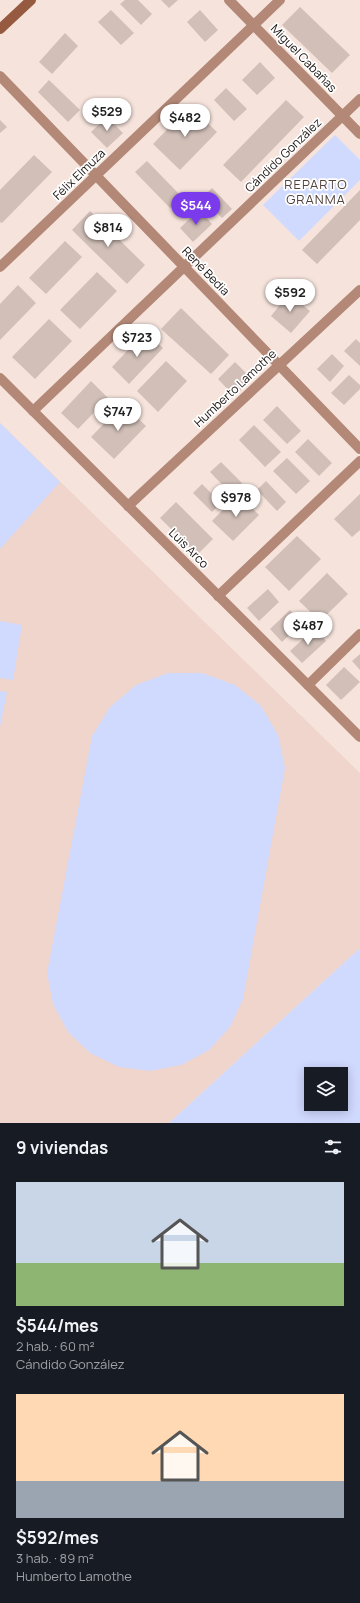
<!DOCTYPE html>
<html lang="es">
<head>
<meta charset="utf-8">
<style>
  body { margin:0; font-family:Manrope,sans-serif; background:#242831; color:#f1f3f6; height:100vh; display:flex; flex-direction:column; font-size:15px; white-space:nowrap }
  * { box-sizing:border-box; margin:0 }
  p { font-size:13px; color:#9ea1a6 }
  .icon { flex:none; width:22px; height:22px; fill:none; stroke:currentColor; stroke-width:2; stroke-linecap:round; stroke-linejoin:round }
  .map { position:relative; height:1123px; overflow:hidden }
  .sheet { display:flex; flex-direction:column; background:#171b24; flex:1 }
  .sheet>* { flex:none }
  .controls { position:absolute; left:304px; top:1067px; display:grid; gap:8px }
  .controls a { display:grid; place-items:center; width:44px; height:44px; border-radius:0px; background:#171b24; box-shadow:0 2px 10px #0003; font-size:20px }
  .price { position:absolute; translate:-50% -34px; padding:0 9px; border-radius:14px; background:#fff; color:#222; font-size:13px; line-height:26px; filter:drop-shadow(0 1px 2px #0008) }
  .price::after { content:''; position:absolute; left:50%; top:24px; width:12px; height:9px; margin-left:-6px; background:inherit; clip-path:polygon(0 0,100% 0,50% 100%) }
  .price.selected { background:#7c3aed; color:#fff }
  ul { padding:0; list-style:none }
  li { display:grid; align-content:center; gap:8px; height:212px; padding:0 16px }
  li span { display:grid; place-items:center; height:124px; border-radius:0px; color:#555 }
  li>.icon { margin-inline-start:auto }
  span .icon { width:72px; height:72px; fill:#fffc; stroke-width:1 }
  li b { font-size:17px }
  h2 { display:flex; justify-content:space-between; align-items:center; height:48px; padding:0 16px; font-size:17px }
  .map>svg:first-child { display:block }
</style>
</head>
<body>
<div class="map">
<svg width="360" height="1123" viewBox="0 0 360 1123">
  <rect width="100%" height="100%" fill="#f6e4dc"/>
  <path fill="#efd5cb" d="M0 423 360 773V948L169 1123H0Z"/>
  <g fill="#d0d9fe" fill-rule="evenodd">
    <path d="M335 135 360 160V180L299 241 263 205Z"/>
    <path d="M0 423 60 482 0 549Z"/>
    <path d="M0 621 22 625 13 680 0 678Z"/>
    <path d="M168 673H202L235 685 261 706 278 735 285 768 243 999 230 1027 209 1050 181 1065 150 1071 119 1067 90 1053 68 1032 53 1004 47 973 92 736 110 707 136 685Z"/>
    <path d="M0 691 7 692 0 727Z"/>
    <path d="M360 948V1123H169ZM311 1074H341V1104H311Z"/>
  </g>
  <g fill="#d1bfb8">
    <path d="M125 0H138L152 14 141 25 120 4Z"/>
    <path d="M161 0H178L169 8Z"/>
    <path d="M300 7 350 55 332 73 282 25Z"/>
    <path d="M111 10 134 33 121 45 98 22Z"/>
    <path d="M200 10 218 30 205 42 187 22Z"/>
    <path d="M65 33 78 46 52 74 39 62Z"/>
    <path d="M260 62 275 78 257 95 242 80Z"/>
    <path d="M49 80 80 110 68 122 38 92Z"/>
    <path d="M226 88 247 109 234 121 214 100Z"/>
    <path d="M286 100 304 117 241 182 223 165Z"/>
    <path d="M190 106 217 132 180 170 153 144Z"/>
    <path d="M107 117 123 133 107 148 91 132Z"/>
    <path d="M0 120 7 127 0 133Z"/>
    <path d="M34 155 52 172 2 223 0 222V190Z"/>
    <path d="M147 161 181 196 170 208 135 172Z"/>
    <path d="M212 188 232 209 222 218 202 198Z"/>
    <path d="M360 190V220L317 264 302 250Z"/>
    <path d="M199 210 212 224 193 242 180 228Z"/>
    <path d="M90 211 145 265 127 284 72 230Z"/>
    <path d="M65 241 82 257 46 294 29 278Z"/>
    <path d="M97 272 117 291 80 329 60 310Z"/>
    <path d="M18 285 36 303 0 340V304Z"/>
    <path d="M289 294 310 311 291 333 271 316Z"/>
    <path d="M181 308 229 355 211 374 161 329Z"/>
    <path d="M49 319 72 341 35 379 12 357Z"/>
    <path d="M145 332 163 348 129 384 112 367Z"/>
    <path d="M356 339 360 343V366L344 351Z"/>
    <path d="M332 354 344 366 330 382 317 369Z"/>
    <path d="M166 361 187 381 158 412 137 391Z"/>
    <path d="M235 362 252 379 234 396 218 379Z"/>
    <path d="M349 375 360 385V389L344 405 331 393Z"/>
    <path d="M91 381 108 398 78 429 61 413Z"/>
    <path d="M123 404 146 426 114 459 91 437Z"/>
    <path d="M277 406 301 431 287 444 263 420Z"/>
    <path d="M254 425 281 452 265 467 239 440Z"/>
    <path d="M308 439 332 463 319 476 295 452Z"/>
    <path d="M287 458 310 481 296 494 273 471Z"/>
    <path d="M221 462 242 483 231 494 210 472Z"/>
    <path d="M266 481 286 502 277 511 257 490Z"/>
    <path d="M202 484 221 503 212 512 193 493Z"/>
    <path d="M238 494 259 515 233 541 212 521Z"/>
    <path d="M360 494V530L352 537 334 519Z"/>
    <path d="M176 502 213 539 197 555 160 518Z"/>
    <path d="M297 536 321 559 289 591 265 567Z"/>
    <path d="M327 573 348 594 320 621 299 601Z"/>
    <path d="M268 589 279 602 259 621 247 608Z"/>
    <path d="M290 610 302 623 282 642 270 629Z"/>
    <path d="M315 628 326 641 302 663 290 651Z"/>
    <path d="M360 654V670L352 661Z"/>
    <path d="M344 667 360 682 341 700 326 685Z"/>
  </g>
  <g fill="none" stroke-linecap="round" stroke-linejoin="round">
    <g stroke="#b38877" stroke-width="10">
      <path d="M229 0 360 134"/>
      <path d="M0 76 360 449"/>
      <path d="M0 267 280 0"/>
      <path d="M0 378 360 737"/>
      <path d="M33 411 360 99"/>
      <path d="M128 506 360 290"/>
      <path d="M218 596 360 461"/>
      <path d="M308 685 360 634"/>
    </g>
    <path stroke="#955a3f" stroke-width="10" d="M0 29 31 0"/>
  </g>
  <g text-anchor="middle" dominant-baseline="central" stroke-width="3.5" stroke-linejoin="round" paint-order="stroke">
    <g font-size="12" fill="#191310" stroke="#fff">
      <text transform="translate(304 58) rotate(46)">Miguel Cabañas</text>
      <text transform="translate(283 155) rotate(-44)">Cándido González</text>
      <text transform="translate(79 174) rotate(-44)">Félix Elmuza</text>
      <text transform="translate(206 271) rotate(46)">René Bedia</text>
      <text transform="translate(235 388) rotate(-43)">Humberto Lamothe</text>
      <text transform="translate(189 548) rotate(45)">Luis Arco</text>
    </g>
    <g font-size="13" letter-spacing="1" fill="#51423c" stroke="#fff">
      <text x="316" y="184">REPARTO<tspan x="316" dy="15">GRANMA</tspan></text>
    </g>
  </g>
</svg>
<div class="controls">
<a><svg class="icon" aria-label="layers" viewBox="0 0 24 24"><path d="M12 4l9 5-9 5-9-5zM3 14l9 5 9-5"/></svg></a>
</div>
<b class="price" style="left:107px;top:132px">$529</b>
<b class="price" style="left:185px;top:138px">$482</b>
<b class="price selected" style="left:196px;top:226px">$544</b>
<b class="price" style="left:108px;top:248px">$814</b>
<b class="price" style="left:290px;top:313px">$592</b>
<b class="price" style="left:137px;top:358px">$723</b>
<b class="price" style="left:118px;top:432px">$747</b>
<b class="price" style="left:236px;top:518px">$978</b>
<b class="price" style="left:308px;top:646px">$487</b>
</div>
<section class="sheet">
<h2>9 viviendas<svg class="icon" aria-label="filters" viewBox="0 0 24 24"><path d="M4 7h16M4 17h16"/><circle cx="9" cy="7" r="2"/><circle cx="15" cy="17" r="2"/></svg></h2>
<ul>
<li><span style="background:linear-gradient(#c9d6e8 65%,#8fb573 0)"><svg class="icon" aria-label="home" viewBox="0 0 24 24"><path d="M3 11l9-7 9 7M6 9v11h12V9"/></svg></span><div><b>$544/mes</b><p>2 hab. · 60 m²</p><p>Cándido González</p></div></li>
<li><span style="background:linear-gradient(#ffd9b3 70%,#9aa5b1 0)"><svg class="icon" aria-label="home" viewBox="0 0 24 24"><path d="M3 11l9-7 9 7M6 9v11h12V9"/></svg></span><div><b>$592/mes</b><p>3 hab. · 89 m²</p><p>Humberto Lamothe</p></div></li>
</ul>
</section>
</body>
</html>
